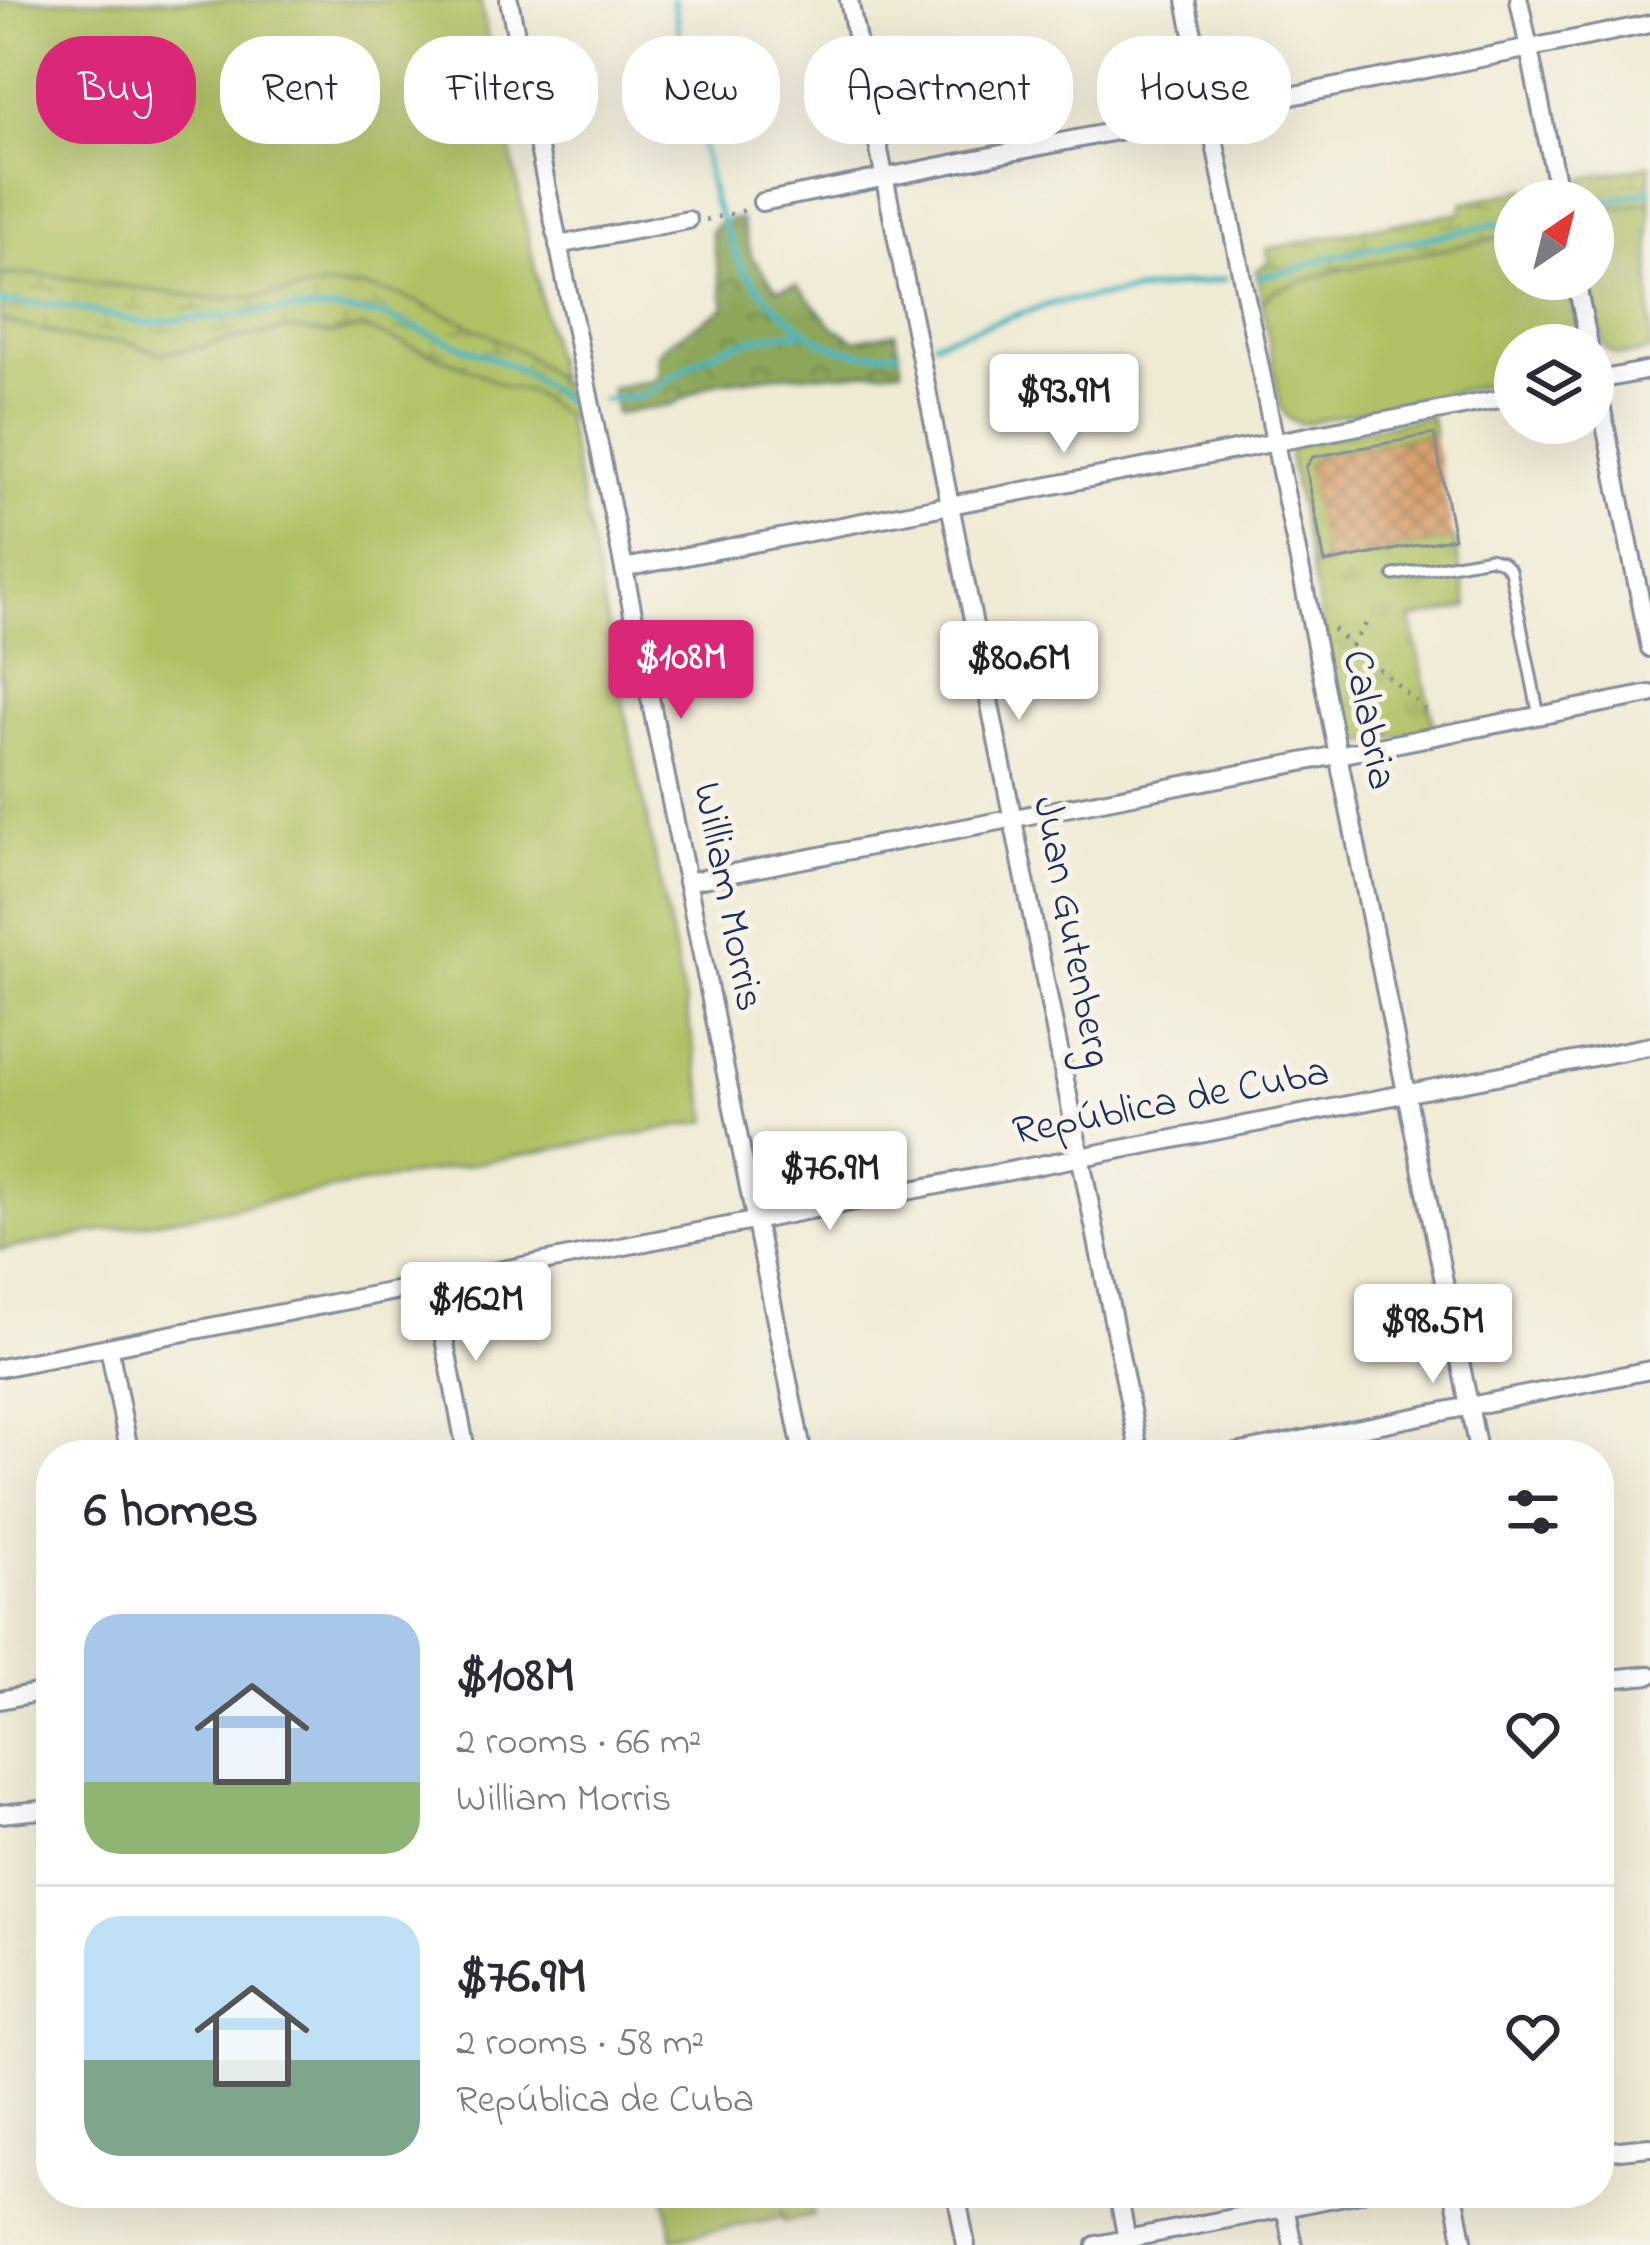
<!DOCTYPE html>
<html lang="en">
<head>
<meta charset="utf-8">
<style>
  body { margin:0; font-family:"Indie Flower",sans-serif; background:#f2f2f3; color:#2b2b33; height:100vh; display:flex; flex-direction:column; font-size:45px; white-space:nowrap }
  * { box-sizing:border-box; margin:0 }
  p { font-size:39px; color:#7c7c81 }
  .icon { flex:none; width:66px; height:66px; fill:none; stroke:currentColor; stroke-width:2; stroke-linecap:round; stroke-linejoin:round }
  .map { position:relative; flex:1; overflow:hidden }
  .sheet { position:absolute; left:36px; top:1440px; width:1578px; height:768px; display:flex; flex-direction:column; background:#fff; border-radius:48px; box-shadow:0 12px 48px #0002 }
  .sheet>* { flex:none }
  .hud { position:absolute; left:36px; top:36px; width:1578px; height:108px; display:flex; gap:24px }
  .needle { width:78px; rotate:35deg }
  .tools { position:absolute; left:1494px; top:180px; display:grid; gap:24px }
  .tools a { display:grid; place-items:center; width:120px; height:120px; border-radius:50%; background:#fff; box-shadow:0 12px 48px #0002; font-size:60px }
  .price { position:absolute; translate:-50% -102px; padding:0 27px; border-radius:12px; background:#fff; color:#222; font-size:39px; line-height:78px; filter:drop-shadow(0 3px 6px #0008) }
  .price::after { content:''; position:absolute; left:50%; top:72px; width:36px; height:27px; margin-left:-18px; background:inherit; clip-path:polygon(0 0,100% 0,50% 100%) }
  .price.active { background:#db2777; color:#fff }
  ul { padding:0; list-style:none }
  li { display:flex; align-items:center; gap:36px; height:300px; padding:0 48px }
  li+li { border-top:3px solid #e1e1e2 }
  li span { display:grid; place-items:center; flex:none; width:336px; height:240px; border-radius:36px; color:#555 }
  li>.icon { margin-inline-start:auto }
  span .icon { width:144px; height:144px; fill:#fffc; stroke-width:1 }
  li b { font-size:51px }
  h2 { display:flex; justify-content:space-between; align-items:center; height:144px; padding:0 48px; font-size:51px }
  .pill { padding:0 42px; border-radius:48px; background:#fff; box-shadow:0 12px 48px #0002; font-size:42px; line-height:108px }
  .pill.active { background:#db2777; color:#fff }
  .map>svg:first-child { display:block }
</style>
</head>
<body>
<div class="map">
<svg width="1650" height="2245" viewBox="0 0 1650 2245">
  <defs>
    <pattern id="forest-crowns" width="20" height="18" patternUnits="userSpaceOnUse" patternTransform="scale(3)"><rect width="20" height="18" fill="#8ca75a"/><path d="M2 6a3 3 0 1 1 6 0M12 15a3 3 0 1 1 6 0" fill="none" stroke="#72884e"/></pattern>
    <pattern id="wetland-marsh" width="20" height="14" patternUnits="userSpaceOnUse" patternTransform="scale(3)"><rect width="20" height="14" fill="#b0c164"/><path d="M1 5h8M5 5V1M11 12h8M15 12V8" fill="none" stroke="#8e9d56"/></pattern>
    <pattern id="park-tufts" width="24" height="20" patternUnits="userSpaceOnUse" patternTransform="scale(3)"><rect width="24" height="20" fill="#b0c164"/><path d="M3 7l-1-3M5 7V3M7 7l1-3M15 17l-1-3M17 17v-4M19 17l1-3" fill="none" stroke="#8e9d56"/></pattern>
    <pattern id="building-cross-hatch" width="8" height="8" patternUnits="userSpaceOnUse" patternTransform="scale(3)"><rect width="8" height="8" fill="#d8a270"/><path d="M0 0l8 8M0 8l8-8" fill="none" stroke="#ae845f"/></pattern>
  </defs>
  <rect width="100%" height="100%" fill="#f7f3e8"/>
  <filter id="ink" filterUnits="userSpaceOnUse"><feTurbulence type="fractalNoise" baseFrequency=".00833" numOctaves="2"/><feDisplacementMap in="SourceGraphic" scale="24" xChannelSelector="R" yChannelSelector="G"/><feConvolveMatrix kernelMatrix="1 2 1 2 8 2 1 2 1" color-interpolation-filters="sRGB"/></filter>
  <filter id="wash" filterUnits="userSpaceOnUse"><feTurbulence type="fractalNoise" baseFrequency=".004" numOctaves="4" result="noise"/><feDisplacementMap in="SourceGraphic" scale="48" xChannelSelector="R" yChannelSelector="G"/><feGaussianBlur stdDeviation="2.7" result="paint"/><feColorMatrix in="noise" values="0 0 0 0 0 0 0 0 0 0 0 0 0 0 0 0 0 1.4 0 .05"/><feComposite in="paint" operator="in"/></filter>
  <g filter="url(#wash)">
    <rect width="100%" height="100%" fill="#f0ebd5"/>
    <g fill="#b0c164" stroke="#667861" stroke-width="3">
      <path d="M0 0H480L709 1121 0 1250Z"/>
      <path d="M1650 202V351C1633 354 1615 362 1603 345L1590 279H1593V221L1615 209Z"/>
      <path d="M1515 235V279H1568L1582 345H1515V379L1301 424 1289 419 1281 409 1262 302 1273 291 1334 271Z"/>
      <path d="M1430 416 1434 434 1314 457 1307 465 1325 563 1311 566 1289 455 1295 445Z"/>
      <path d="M664 2193H808L813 2216 784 2222 781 2210V2218L673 2239Z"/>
    </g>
    <path fill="url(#forest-crowns)" stroke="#546b5c" stroke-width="3" d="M731 219H741L752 257 777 289 797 285 834 327 855 340 895 332 902 369 843 374 778 375 714 383 671 405 616 414 611 388 653 380 659 374 658 353 670 341 725 307 711 232 717 224Z"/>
    <g fill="url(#wetland-marsh)" stroke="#667861" stroke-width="3">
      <path d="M1650 165V202L1615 209 1593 221V201H1575L1571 181Z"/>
      <path d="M1536 187 1545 201H1515V235L1334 271 1273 291 1262 302 1256 271 1269 261 1267 249 1369 228 1462 213V203Z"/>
      <path d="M40 274 214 299 266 296 322 287H362L400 295 464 322 524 353 569 390 576 420 554 409 532 392 507 387 461 365 364 328 329 334 294 329 229 340 192 349 160 353 121 341 87 342 0 320V275Z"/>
    </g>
    <path fill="url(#park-tufts)" stroke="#667861" stroke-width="3" d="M1454 538 1468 607 1411 619 1435 730 1353 745 1344 734 1311 566Z"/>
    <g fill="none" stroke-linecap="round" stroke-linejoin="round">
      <g stroke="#47b6bf" stroke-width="6">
        <path d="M673 0 713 200 742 268 769 300 806 332"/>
        <path d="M1593 204 1650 191"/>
        <path d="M1259 277 1300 268 1325 258 1515 221"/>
        <path d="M0 302 62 305 146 323 291 310H335L385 316 515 367 572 405"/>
        <path d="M935 341 1054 303 1225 279"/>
        <path d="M603 400 645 395 697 361 725 347 765 336 806 332 831 346 862 354 898 352"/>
      </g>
    </g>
    <g id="blocks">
      <path fill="url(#building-cross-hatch)" d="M1434 434 1454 538 1325 563 1306 467 1313 457Z"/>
    </g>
  </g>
  <g filter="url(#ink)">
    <use href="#blocks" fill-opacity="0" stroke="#868d9a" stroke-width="3"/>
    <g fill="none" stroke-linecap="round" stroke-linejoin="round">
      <g stroke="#868d9a" stroke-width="15">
        <path id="service" d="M1394 575 1490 558 1502 562 1510 570 1539 716"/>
      </g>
      <g stroke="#868d9a" stroke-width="22">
        <g id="minor">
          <path d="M509 0 803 1455"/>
          <path d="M849 0 1140 1455"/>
          <path d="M1186 0 1479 1455"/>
          <path d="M1519 0 1560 201"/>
          <path d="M762 202 1650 24"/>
          <path d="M558 245 688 220"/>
          <path d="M1576 279 1589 345"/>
          <path d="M1593 365 1650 648"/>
          <path d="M1593 381 1650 370"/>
          <path d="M624 568 1515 396"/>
          <path d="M687 882 1650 694"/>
          <path d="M433 1283 467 1455"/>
          <path d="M109 1347 130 1455"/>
          <path d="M0 1368 1650 1046"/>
          <path d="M1226 1455 1650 1370"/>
          <path d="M1599 1680 1650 1675"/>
          <path d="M0 1700 51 1690"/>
          <path d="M0 1814 51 1809"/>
          <path d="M1599 2152 1650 2147"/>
          <path d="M956 2193 966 2245"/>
          <path d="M1118 2193 1128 2245"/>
          <path d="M1282 2193 1293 2245"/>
          <path d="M1454 2193 1464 2245"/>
          <path d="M1096 2245 1360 2193"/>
        </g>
      </g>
      <g stroke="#868d9a" stroke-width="4.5" stroke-dasharray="3 9" stroke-linecap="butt">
        <path d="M706 220 747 210"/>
        <path d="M1333 629 1432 715"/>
        <path d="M1337 666 1368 621"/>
      </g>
      <use href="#service" stroke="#fff" stroke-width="9"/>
      <use href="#minor" stroke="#fff" stroke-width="16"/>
    </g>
  </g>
  <g text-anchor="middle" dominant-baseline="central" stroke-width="10" stroke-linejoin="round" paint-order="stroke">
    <g font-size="42" fill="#1b2f5e" stroke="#f7f3e8">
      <text transform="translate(1368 720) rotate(79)">Calabria</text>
      <text transform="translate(727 897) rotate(79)">William Morris</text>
      <text transform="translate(1071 932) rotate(79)">Juan Gutenberg</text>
      <text transform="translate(1171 1103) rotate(-11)">República de Cuba</text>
    </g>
  </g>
</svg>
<div class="tools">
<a><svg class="needle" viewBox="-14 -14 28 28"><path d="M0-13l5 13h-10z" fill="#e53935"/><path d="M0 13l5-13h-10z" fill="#7c7c81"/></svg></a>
<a><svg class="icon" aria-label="layers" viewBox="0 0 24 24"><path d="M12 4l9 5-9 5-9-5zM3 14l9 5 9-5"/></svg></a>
</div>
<b class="price" style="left:1064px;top:456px">$93.9M</b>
<b class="price active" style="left:681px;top:722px">$108M</b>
<b class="price" style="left:1019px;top:723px">$80.6M</b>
<b class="price" style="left:830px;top:1233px">$76.9M</b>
<b class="price" style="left:476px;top:1364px">$162M</b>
<b class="price" style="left:1433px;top:1386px">$98.5M</b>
<div class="hud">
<a class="pill active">Buy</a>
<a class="pill">Rent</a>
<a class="pill">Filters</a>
<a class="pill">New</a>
<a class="pill">Apartment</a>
<a class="pill">House</a>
</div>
<section class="sheet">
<h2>6 homes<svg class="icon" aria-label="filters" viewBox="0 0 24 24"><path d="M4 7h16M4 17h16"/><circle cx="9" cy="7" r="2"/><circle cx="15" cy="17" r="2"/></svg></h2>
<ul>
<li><span style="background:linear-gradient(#a9c7e8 70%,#8fb573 0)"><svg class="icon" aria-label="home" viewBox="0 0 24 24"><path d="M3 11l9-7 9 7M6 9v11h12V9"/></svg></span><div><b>$108M</b><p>2 rooms · 66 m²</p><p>William Morris</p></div><svg class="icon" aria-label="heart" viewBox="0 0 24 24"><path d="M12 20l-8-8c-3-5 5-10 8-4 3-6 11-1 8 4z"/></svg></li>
<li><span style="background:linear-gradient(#bfe0f5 60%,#7fa58c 0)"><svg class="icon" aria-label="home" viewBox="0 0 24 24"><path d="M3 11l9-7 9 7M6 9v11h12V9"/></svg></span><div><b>$76.9M</b><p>2 rooms · 58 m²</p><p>República de Cuba</p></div><svg class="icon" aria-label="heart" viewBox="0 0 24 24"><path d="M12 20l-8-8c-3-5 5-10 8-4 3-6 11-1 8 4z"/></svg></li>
</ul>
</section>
</div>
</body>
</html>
